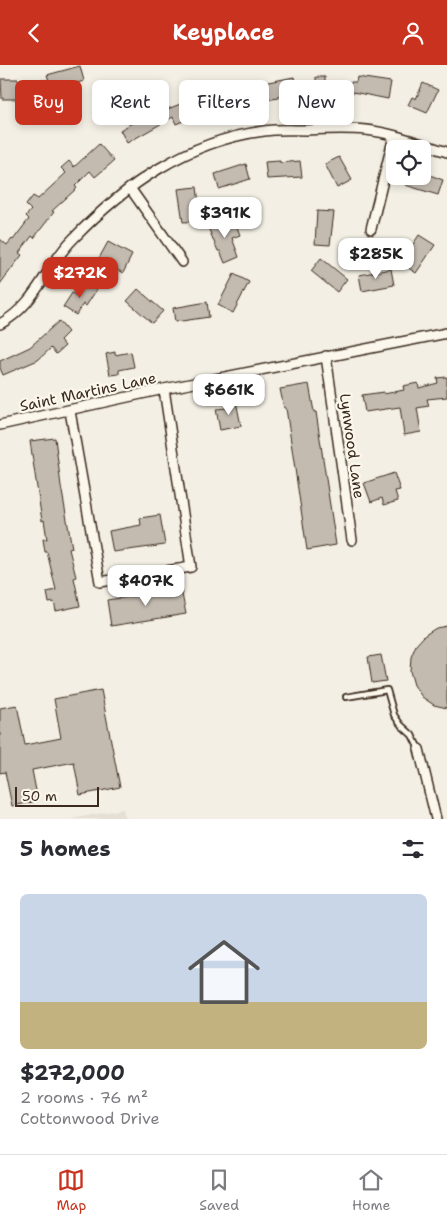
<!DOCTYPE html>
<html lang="en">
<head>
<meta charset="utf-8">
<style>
  body { margin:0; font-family:"Shantell Sans",sans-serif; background:#f2f2f3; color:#2b2b33; height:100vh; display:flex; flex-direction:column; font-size:19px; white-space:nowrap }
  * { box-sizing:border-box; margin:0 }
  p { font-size:16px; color:#7c7c81 }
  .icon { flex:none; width:28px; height:28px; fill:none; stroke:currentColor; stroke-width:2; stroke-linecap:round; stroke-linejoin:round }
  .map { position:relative; height:754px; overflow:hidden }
  .panel { display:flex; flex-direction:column; background:#fff; flex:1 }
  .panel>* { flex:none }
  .guide { position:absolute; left:15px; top:15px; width:418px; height:45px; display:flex; gap:10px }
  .controls { position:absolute; left:386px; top:75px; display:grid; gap:10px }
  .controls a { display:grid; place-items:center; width:45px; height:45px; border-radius:8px; background:#fff; box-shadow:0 2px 8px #0003; font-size:25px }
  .scale { position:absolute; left:15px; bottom:12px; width:84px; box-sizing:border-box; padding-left:5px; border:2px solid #3b2a1e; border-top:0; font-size:14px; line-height:18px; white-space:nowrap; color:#3b2a1e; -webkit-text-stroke:4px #fbf7ec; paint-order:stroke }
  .price { position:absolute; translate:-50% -42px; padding:0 11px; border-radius:10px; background:#fff; color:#222; font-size:16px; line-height:32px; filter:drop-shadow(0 1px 2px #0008) }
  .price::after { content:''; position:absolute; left:50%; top:30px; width:15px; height:11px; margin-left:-8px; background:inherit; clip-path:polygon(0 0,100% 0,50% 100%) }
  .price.selected { background:#c8321e; color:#fff }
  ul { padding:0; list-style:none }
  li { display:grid; align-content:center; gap:10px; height:265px; padding:0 20px }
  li+li { border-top:1px solid #e1e1e2 }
  li span { display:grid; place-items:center; height:155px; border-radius:8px; color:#555 }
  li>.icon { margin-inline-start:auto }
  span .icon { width:90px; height:90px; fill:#fffc; stroke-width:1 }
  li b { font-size:21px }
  h2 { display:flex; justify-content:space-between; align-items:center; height:60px; padding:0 20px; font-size:21px }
  .tag { padding:0 18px; border-radius:8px; background:#fff; box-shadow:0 2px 8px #0003; font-size:18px; line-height:45px }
  .tag.selected { background:#c8321e; color:#fff }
  header { display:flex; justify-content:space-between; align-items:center; height:65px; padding:0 20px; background:#c8321e; color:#fff; font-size:22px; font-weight:700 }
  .tabs { display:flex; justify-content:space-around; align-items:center; height:70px; border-top:1px solid #e1e1e2; background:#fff; font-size:14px; color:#7c7c81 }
  .tabs a { display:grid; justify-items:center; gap:2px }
  .tabs .selected { color:#c8321e }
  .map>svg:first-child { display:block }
</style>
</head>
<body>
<header><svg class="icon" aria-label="back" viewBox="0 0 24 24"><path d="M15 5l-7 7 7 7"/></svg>Keyplace<svg class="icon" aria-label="person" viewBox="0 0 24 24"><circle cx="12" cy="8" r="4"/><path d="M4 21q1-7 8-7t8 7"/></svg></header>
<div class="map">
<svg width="447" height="754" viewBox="0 0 447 754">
  <rect width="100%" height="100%" fill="#f3efe4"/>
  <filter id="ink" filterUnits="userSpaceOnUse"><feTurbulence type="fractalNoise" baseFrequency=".02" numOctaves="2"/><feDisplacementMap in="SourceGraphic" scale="10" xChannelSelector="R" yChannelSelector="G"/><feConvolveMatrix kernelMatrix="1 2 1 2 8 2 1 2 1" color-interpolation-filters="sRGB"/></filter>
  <g filter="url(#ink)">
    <path fill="#e5dfd4" d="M123 744 125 754H71Z"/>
    <g fill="#c3bbb0" stroke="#3b2a1e">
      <path d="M80 1 84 16 66 21 68 30 53 34 52 31H27V39H18V34H2L1 14H18V16L49 15 47 10Z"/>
      <path d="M294 12 297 28 279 31V33L218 42 214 27 247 19 248 21Z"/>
      <path d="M316 12H325V17H356L357 12 391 17 388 34 343 25V34L316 33Z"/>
      <path d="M423 18 438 25 427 48 408 40 412 32 416 34Z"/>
      <path d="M194 28 202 48 176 59 173 52 127 78 120 65 153 46 155 49 183 38 181 33Z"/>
      <path d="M99 79 114 96 95 112 90 106 75 121 77 123 52 146 54 147 34 173 32 171 19 188 22 190 0 219V174L7 180 12 174 13 175 29 154 26 151 31 145 26 140 33 131 38 134 66 108 61 103 69 96 74 102Z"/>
      <path d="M339 92 352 115 337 123 325 99Z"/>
      <path d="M280 96V98L300 96 302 112 267 114 265 97Z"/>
      <path d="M246 99 250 114 219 124 215 109Z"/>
      <path d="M422 107 443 115 438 130 405 120 408 111H422Z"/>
      <path d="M197 122 201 156 183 157 178 124Z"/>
      <path d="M317 146 334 147 330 180 315 179Z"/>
      <path d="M223 153 226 161 235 157 240 170 232 173 239 192 225 198 220 186H218L207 160Z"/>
      <path d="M419 170 435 180 416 208 401 198Z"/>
      <path d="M108 177 132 190 123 208 98 195Z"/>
      <path d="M321 193 347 214 337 227 311 206Z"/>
      <path d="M391 204 394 220 362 226 359 210Z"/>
      <path d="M234 209 249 217 233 248 218 240Z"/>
      <path d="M86 217 97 224 86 241 83 239 76 250 63 242 72 228 76 231Z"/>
      <path d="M138 224 163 246 152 258 127 236Z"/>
      <path d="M207 237 209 252 175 257 173 243Z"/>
      <path d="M59 256 68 267 60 275 65 281 56 289 51 283 38 295 3 310 0 303V296L30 282Z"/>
      <path d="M115 287V290L131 287 134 302 119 305V309L110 310 106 289Z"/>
      <path d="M447 312V332L427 334 429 341 417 343 421 367 404 370 400 342 365 347 362 330 384 327V329L404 325 403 321 418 318 419 323 438 318 437 313Z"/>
      <path d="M309 319 314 347H316L336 480 307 485 286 343H284L280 324Z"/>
      <path d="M236 336 241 361 220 365 216 344 227 343 226 337Z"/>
      <path d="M55 373 61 421 72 483 69 484 76 512 74 513 80 541 56 546 54 537 49 538 47 527 56 525 47 487H45L43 474H47L44 455 42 456 30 376Z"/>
      <path d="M394 408 400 425 395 426 398 436 384 440 382 433 371 437 364 418Z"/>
      <path d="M160 450 165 480 113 487 109 466 141 460 140 453Z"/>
      <path d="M181 524 186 549 111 561 107 535Z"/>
      <path d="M447 561V643L434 640 422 632 414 620 410 606 411 592 416 580 425 570 436 563Z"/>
      <path d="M381 590 386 616 372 618 368 592Z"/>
      <path d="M101 625 120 722 80 730 74 697 32 705 38 736 12 741 5 707 0 708V643L17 640 25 680 61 673 54 634Z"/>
    </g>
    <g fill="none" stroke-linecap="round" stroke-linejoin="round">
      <g stroke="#3b2a1e" stroke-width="8">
        <path id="service" d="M346 632 387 625 394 650 401 660 412 670 419 684"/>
      </g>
      <g stroke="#3b2a1e" stroke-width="12">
        <g id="minor">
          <path d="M130 123 182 197"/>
          <path d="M371 164 394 71"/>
          <path d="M0 259C37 239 45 202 73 174 125 120 187 76 264 66 278 64 292 65 306 65 326 64 346 63 366 65 394 68 421 79 447 87"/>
          <path d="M326 291 352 475"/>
          <path d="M70 346 100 517 191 502 164 324"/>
          <path d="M0 360 164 324 447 268"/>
          <path d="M419 684 436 754"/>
        </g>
      </g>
      <use href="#service" stroke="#fbf7ec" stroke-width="4.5"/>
      <use href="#minor" stroke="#fbf7ec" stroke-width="9"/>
    </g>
  </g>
  <g text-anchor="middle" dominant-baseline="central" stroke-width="4.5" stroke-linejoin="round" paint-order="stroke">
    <g font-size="15" fill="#3b2a1e" stroke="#fbf7ec">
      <text transform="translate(88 327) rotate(-12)">Saint Martins Lane</text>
      <text transform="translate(352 381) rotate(82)">Lynwood Lane</text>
    </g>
  </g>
</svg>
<div class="controls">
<a><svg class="icon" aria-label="locate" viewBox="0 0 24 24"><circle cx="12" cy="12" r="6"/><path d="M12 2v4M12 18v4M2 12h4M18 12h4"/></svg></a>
</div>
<div class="scale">50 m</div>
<b class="price" style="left:225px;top:174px">$391K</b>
<b class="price" style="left:376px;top:215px">$285K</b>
<b class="price selected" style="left:80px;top:234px">$272K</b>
<b class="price" style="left:229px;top:351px">$661K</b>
<b class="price" style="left:146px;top:542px">$407K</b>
<div class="guide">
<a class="tag selected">Buy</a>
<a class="tag">Rent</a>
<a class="tag">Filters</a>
<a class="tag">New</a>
</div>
</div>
<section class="panel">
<h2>5 homes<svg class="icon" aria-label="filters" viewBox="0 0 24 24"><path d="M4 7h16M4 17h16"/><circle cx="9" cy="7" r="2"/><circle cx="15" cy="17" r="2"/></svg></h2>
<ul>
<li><span style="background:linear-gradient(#c9d6e8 70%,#c2b280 0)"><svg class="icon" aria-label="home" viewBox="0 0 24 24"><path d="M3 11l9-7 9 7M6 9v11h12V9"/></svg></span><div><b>$272,000</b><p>2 rooms · 76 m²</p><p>Cottonwood Drive</p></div></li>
</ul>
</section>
<nav class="tabs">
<a class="selected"><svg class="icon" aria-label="map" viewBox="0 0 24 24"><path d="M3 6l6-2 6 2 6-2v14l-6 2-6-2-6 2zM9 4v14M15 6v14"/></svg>Map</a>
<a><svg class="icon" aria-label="saved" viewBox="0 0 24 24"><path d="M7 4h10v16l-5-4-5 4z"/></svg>Saved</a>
<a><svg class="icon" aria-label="home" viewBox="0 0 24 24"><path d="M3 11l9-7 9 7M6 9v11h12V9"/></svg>Home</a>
</nav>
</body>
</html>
